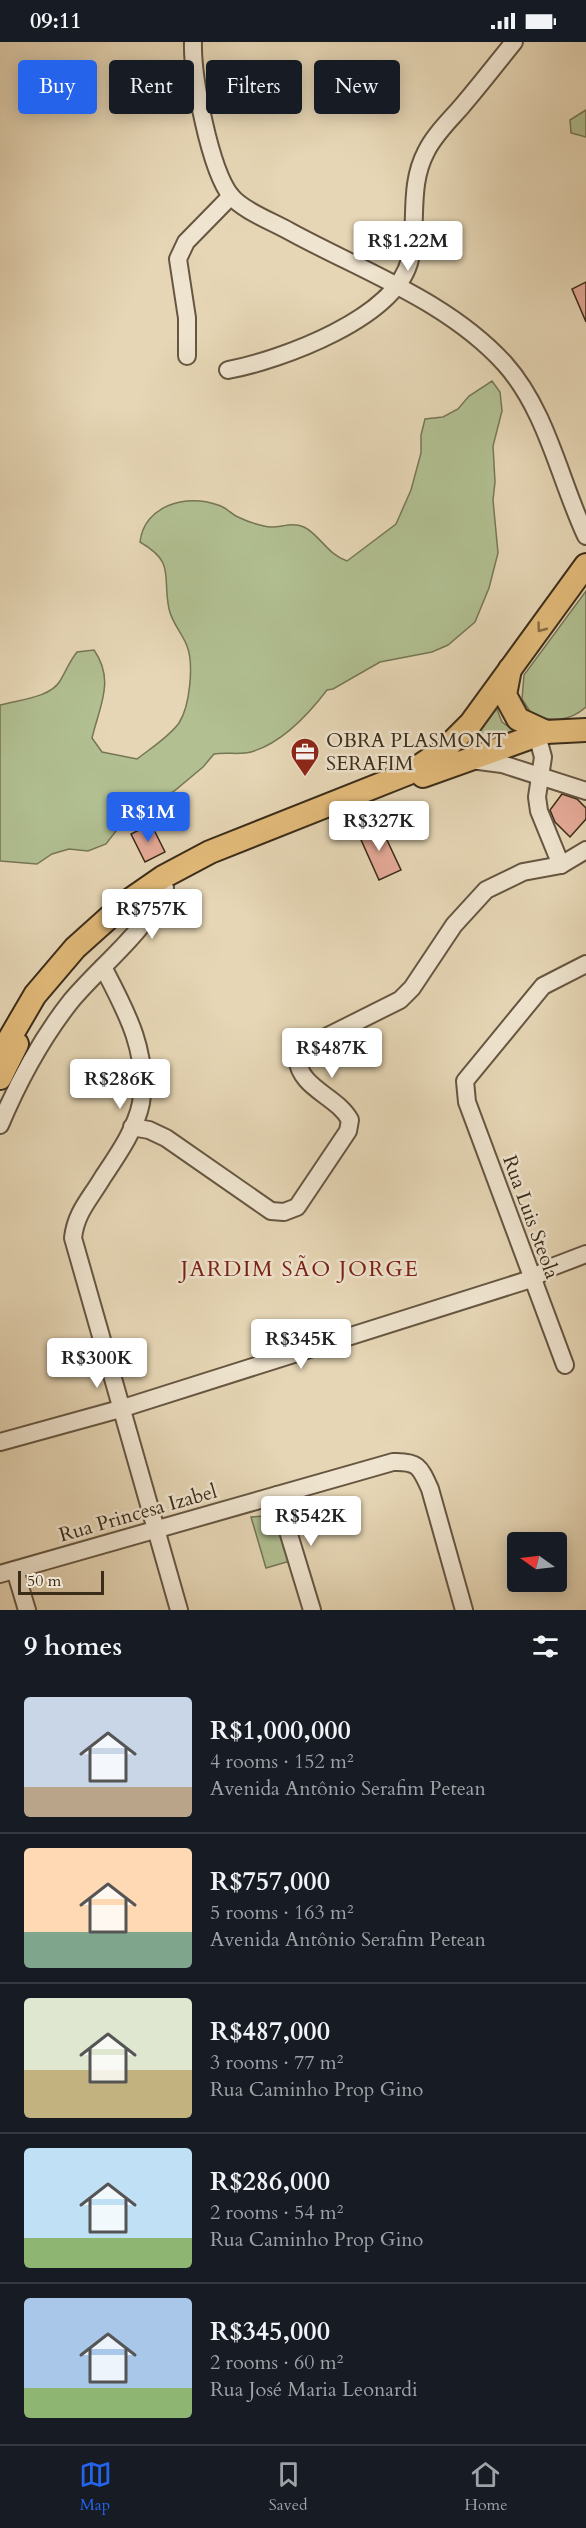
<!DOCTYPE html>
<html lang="en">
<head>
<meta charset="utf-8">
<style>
  body { margin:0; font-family:Cardo,serif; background:#20242c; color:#f1f3f6; height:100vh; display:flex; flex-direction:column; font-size:22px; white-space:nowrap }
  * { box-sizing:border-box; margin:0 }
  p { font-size:20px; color:#9ea1a6 }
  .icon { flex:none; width:33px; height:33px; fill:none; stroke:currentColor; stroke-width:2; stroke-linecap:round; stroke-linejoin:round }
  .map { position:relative; height:1568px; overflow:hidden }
  .drawer { display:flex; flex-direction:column; background:#171b24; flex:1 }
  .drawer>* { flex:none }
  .top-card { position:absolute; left:18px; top:18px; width:550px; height:54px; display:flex; gap:12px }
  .needle { width:39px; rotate:284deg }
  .fabs { position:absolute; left:507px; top:1490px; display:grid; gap:12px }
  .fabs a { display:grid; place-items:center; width:60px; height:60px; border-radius:6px; background:#171b24; box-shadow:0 3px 15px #0003; font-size:30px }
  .scale { position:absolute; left:18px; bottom:15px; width:86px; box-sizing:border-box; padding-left:6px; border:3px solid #3b2c1a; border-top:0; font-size:16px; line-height:21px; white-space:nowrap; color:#3b2c1a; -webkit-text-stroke:4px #efe4cf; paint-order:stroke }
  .price { position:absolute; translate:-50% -51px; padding:0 14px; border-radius:6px; background:#fff; color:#222; font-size:20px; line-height:39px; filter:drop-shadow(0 2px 3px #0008) }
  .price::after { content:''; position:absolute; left:50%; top:36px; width:18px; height:14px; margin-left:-9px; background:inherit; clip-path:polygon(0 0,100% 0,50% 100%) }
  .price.current { background:#2563eb; color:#fff }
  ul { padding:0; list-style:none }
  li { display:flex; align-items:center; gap:18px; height:150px; padding:0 24px }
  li+li { border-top:2px solid #363941 }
  li span { display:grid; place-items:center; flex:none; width:168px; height:120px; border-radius:6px; color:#555 }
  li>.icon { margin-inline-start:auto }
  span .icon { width:72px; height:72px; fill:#fffc; stroke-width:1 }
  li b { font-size:26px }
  h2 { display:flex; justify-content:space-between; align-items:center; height:72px; padding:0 24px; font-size:26px }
  .chip { padding:0 21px; border-radius:6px; background:#171b24; box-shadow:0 3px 15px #0003; font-size:21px; line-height:54px }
  .chip.current { background:#2563eb; color:#fff }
  .status { display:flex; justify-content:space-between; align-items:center; height:42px; padding:0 30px; background:#171b24; direction:ltr }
  .status svg { height:16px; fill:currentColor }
  .tab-bar { display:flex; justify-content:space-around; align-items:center; height:84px; border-top:2px solid #363941; background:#171b24; font-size:16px; color:#9ea1a6 }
  .tab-bar a { display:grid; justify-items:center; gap:3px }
  .tab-bar .current { color:#2563eb }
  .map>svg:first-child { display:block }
</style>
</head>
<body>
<div class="status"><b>09:11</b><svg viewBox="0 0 49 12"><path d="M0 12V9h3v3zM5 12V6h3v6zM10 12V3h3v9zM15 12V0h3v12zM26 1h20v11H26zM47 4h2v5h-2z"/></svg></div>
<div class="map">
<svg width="586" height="1568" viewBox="0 0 586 1568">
  <rect width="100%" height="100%" fill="#e6d6b5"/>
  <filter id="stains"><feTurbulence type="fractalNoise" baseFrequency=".00333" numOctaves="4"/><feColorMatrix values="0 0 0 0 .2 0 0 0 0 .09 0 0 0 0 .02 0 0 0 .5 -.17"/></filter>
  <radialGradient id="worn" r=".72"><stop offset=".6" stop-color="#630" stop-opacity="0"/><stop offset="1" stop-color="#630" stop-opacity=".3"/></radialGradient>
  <g fill="#b1bf91" stroke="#767656" stroke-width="1.5">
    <path d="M586 68V95L571 91 570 78Z"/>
    <path d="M492 339 500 350 502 369 493 404 495 440 493 458 498 511 489 546 475 580 448 603 432 610 380 620 333 647 327 648C308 673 282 701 251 710 242 713 225 710 214 712L203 725 173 750 137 762 106 802 88 809 69 807 52 812 37 822 0 819V663C17 658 50 656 60 639 66 629 69 620 77 610L94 608C115 638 100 663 92 696L102 710 137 717C151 706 169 695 179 681 190 664 194 622 187 604 182 591 172 581 169 567 162 533 176 521 140 500 144 464 186 451 218 463 226 465 231 472 238 475 246 479 255 482 264 484 278 488 289 479 304 485 320 493 327 512 347 519L396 482 411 448 421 411V393L425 377 443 375 458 367 469 354Z"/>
    <path d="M586 549V665C569 680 553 679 533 674L522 657 524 633Z"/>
    <path d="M496 665 502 680 516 690 456 711Z"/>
    <path d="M265 1474 278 1479 290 1519 266 1526 251 1475Z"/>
  </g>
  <g fill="#e5aa98" stroke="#3b2c1a" stroke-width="1.5">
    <path d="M586 240V280L572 247Z"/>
    <path d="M562 752 577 757 586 766V777L570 795 555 780 550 768Z"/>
    <path d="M379 781 401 828 379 838 358 791Z"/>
    <path d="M151 782 165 810 145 820 131 792Z"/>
  </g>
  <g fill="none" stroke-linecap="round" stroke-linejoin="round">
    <g stroke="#665641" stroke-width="20">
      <g id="minor">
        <path d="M193 0C192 34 210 128 231 154 244 169 271 179 289 189 362 229 448 259 505 322 547 369 560 439 586 494"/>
        <path d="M187 314V276L178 217 186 200 231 154"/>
        <path d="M228 328C281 318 397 276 410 217 418 182 408 144 426 110 434 93 450 78 462 64 480 43 497 21 514 0"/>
        <path d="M537 693 543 715 537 755 539 769 561 823"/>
        <path d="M471 718 502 722 586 749"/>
        <path d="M103 925C126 969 149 1010 141 1061 136 1087 117 1114 103 1135 90 1157 76 1170 73 1196L179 1568"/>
        <path d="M0 1083C19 1038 41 997 71 959 103 921 144 892 165 846"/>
        <path d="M132 1085 149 1088 166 1096 271 1169 284 1170 297 1165 348 1089 350 1078C336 1053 300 1047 297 1016L310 1003 400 958 412 946 454 883 486 848 523 830 561 823 586 808"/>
        <path d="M565 1323 467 1060 465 1039 543 944 586 922"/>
        <path d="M0 1400 120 1367 531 1237 552 1225 586 1212"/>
        <path d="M277 1453 312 1568"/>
        <path d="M15 1528 27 1568"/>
        <path d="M0 1532 393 1420C418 1419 420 1425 430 1447L464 1568"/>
      </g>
    </g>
    <g stroke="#3b2c1a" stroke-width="26">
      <g id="major">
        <path d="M510 627 505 653 518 677 546 690 586 688"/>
        <path d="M423 734 546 690"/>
        <path d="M0 1013 35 953 75 906 124 862 163 835 210 810 409 731 446 706 471 681 586 523"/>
        <path d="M0 1036 17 1002"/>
      </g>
    </g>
    <use href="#minor" stroke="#efe4cf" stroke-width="16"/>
    <use href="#major" stroke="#e3bb7a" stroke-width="22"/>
  </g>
  <defs><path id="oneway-chevron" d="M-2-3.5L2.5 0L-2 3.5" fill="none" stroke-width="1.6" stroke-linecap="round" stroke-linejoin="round" transform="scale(1.5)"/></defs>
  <use stroke="#876c45" href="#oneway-chevron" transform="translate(541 586) rotate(127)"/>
  <defs>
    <g id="office-pin" transform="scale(1.5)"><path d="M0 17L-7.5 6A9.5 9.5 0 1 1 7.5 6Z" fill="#8f2418" stroke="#efe4cf"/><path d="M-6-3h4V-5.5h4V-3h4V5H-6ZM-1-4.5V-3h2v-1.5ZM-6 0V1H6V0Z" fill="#fff"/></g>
  </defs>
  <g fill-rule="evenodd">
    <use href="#office-pin" x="305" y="710"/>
  </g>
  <g text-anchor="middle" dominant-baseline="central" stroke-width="5" stroke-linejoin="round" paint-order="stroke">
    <g font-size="20" fill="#3b2c1a" stroke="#efe4cf" text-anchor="start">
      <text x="326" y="698">OBRA PLASMONT<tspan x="326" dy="23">SERAFIM</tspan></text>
    </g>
    <g font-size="20" fill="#3b2c1a" stroke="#efe4cf">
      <text transform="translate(531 1175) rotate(70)">Rua Luis Steola</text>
      <text transform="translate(138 1471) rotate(-16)">Rua Princesa Izabel</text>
    </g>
    <g font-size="22" letter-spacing="1.5" fill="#7a1f14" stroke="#efe4cf">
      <text x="300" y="1227">JARDIM SÃO JORGE</text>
    </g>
  </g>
  <rect width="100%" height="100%" filter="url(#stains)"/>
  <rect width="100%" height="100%" fill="url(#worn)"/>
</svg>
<div class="fabs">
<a><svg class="needle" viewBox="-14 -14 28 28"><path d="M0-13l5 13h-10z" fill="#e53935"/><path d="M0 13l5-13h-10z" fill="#9ea1a6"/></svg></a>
</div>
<div class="scale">50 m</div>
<b class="price" style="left:408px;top:230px">R$1.22M</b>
<b class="price current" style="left:148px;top:801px">R$1M</b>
<b class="price" style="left:379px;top:810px">R$327K</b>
<b class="price" style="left:152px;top:898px">R$757K</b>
<b class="price" style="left:332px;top:1037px">R$487K</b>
<b class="price" style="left:120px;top:1068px">R$286K</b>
<b class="price" style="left:301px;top:1328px">R$345K</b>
<b class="price" style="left:97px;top:1347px">R$300K</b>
<b class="price" style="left:311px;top:1505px">R$542K</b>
<div class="top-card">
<a class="chip current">Buy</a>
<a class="chip">Rent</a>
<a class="chip">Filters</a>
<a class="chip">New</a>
</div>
</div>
<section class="drawer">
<h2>9 homes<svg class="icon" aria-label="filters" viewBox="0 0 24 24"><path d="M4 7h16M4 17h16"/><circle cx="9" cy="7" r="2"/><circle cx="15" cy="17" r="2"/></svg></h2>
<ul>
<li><span style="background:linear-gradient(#c9d6e8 75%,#b9a48a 0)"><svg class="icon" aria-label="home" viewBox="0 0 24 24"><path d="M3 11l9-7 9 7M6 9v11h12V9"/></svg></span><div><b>R$1,000,000</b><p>4 rooms · 152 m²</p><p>Avenida Antônio Serafim Petean</p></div></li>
<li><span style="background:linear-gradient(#ffd9b3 70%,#7fa58c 0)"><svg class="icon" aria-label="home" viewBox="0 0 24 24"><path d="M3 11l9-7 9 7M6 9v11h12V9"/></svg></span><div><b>R$757,000</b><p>5 rooms · 163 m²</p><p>Avenida Antônio Serafim Petean</p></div></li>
<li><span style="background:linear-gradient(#dfe7d0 60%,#c2b280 0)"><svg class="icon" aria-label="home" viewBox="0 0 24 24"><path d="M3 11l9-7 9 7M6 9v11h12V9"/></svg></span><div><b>R$487,000</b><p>3 rooms · 77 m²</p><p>Rua Caminho Prop Gino</p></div></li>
<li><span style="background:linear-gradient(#bfe0f5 75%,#8fb573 0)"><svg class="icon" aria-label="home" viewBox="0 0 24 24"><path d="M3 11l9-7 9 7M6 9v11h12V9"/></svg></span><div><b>R$286,000</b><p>2 rooms · 54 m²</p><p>Rua Caminho Prop Gino</p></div></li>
<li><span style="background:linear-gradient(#a9c7e8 75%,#8fb573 0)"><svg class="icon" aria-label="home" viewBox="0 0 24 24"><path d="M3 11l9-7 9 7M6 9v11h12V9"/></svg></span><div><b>R$345,000</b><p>2 rooms · 60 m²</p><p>Rua José Maria Leonardi</p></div></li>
</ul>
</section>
<nav class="tab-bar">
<a class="current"><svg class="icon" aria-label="map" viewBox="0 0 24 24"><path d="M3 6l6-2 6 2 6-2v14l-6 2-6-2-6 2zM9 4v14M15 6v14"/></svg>Map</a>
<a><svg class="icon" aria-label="saved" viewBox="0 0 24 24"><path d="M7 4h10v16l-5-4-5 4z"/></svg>Saved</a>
<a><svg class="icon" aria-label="home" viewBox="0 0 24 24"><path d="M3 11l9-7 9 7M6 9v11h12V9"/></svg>Home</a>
</nav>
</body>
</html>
